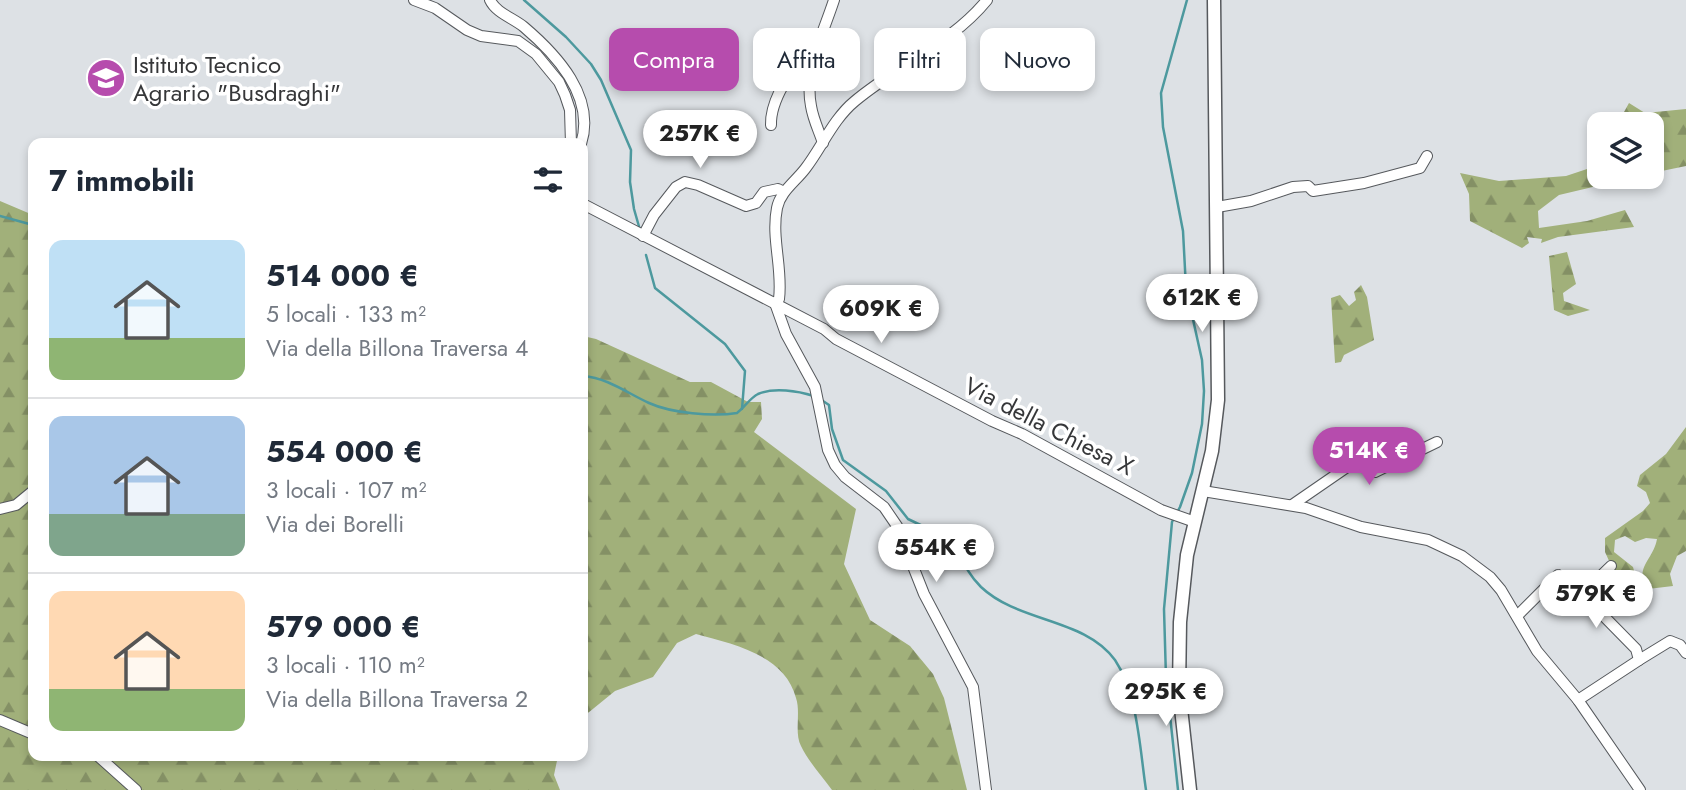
<!DOCTYPE html>
<html lang="it">
<head>
<meta charset="utf-8">
<style>
  body { margin:0; font-family:Jost,sans-serif; background:#f6f6f7; color:#1f2937; height:100vh; display:flex; flex-direction:column; font-size:26px; white-space:nowrap }
  * { box-sizing:border-box; margin:0 }
  p { font-size:23px; color:#747a83 }
  .icon { flex:none; width:38px; height:38px; fill:none; stroke:currentColor; stroke-width:2; stroke-linecap:round; stroke-linejoin:round }
  .map { position:relative; flex:1; overflow:hidden }
  .sheet { position:absolute; left:28px; top:138px; width:560px; height:623px; display:flex; flex-direction:column; background:#fff; border-radius:14px; box-shadow:0 4px 10px #0003 }
  .sheet>* { flex:none }
  .hud { position:absolute; left:609px; top:28px; width:665px; height:63px; display:flex; gap:14px }
  .fabs { position:absolute; left:1587px; top:112px; display:grid; gap:14px }
  .fabs a { display:grid; place-items:center; width:77px; height:77px; border-radius:14px; background:#fff; box-shadow:0 4px 10px #0003; font-size:35px }
  .price { position:absolute; translate:-50% -60px; padding:0 16px; border-radius:24px; background:#fff; color:#222; font-size:23px; line-height:46px; filter:drop-shadow(0 2px 4px #0008) }
  .price::after { content:''; position:absolute; left:50%; top:42px; width:21px; height:16px; margin-left:-10px; background:inherit; clip-path:polygon(0 0,100% 0,50% 100%) }
  .price.on { background:#b64cad; color:#fff }
  ul { padding:0; list-style:none }
  li { display:flex; align-items:center; gap:21px; height:175px; padding:0 21px }
  li+li { border-top:2px solid #e0e1e3 }
  li span { display:grid; place-items:center; flex:none; width:196px; height:140px; border-radius:14px; color:#555 }
  li>.icon { margin-inline-start:auto }
  span .icon { width:84px; height:84px; fill:#fffc; stroke-width:1 }
  li b { font-size:30px }
  h2 { display:flex; justify-content:space-between; align-items:center; height:84px; padding:0 21px; font-size:30px }
  .chip { padding:0 24px; border-radius:14px; background:#fff; box-shadow:0 4px 10px #0003; font-size:24px; line-height:63px }
  .chip.on { background:#b64cad; color:#fff }
  .map>svg:first-child { display:block }
</style>
</head>
<body>
<div class="map">
<svg width="1686" height="790" viewBox="0 0 1686 790">
  <defs>
    <pattern id="forest-firs" width="22" height="20" patternUnits="userSpaceOnUse" patternTransform="scale(1.75)"><rect width="22" height="20" fill="#a1b07a"/><path d="M5 1l3.5 6h-7zM16 11l3.5 6h-7z" fill="#849065"/></pattern>
  </defs>
  <rect width="100%" height="100%" fill="#dde1e5"/>
  <g fill="url(#forest-firs)">
    <path d="M1629 103 1645 113 1686 109V166L1652 173V124H1624V112Z"/>
    <path d="M1599 165 1600 177H1635L1559 195 1538 211 1539 228 1587 221 1625 210 1634 227 1558 237 1541 243 1542 239 1527 237 1529 243 1522 248 1470 221 1469 194 1460 173 1499 181 1566 176Z"/>
    <path d="M0 201 33 215V756H558L554 775 560 790H0Z"/>
    <path d="M1567 252 1576 284 1563 293 1564 301 1590 310 1568 316 1554 310 1549 256Z"/>
    <path d="M1361 285 1367 297 1374 340 1344 355 1341 362 1335 363 1331 298 1340 295 1349 306 1356 300 1354 292Z"/>
    <path d="M583 336 596 339 690 382H711L748 402H761L762 419 754 432 856 509 844 564 870 620 910 646 933 674 944 698 967 790H832C822 776 808 761 801 746 794 733 801 712 796 698 785 655 733 644 696 634L677 643 653 677 615 691 583 717Z"/>
    <path d="M1686 427V551L1677 556 1670 574 1673 586 1648 589C1633 568 1653 561 1657 539L1646 538 1635 542 1625 536 1615 540 1614 552 1633 567 1636 578H1626L1615 574 1605 552V538L1643 511 1650 503 1646 492 1637 486 1640 475 1666 454Z"/>
  </g>
  <g fill="none" stroke-linecap="round" stroke-linejoin="round">
    <g stroke="#4d999e" stroke-width="2.5">
      <path d="M524 0 566 37 591 64 601 80 631 150 630 182 634 209 640 230"/>
      <path d="M0 216 33 225"/>
      <path d="M646 255 655 288 725 344 745 371 742 409"/>
      <path d="M583 376C608 378 627 393 649 403 671 413 713 417 737 413 744 408 750 398 758 394 774 387 798 391 814 396"/>
      <path d="M820 399 829 405 832 429 843 460 886 491 908 519 954 541C965 560 963 569 981 587 1019 623 1085 618 1115 660 1138 694 1140 751 1146 790"/>
      <path d="M1178 790 1166 678 1164 609 1172 522 1180 507 1192 473 1202 424 1204 391 1202 360 1186 288 1183 231 1163 127 1161 93 1187 0"/>
    </g>
    <g stroke="#56595d" stroke-width="12">
      <g id="minor">
        <path d="M414 0 435 8 467 30 481 36 518 41 536 54 559 82 565 95 570 110 571 144"/>
        <path d="M490 0C496 13 513 18 524 27 557 55 596 97 581 144"/>
        <path d="M771 125C770 100 792 69 808 50L817 51"/>
        <path d="M823 143C819 131 813 119 811 106 804 70 823 34 834 0"/>
        <path d="M583 204 824 329 836 339 992 421 1022 434 1161 510 1195 522"/>
        <path d="M1217 207 1251 201 1293 187 1308 186 1313 191 1364 183 1420 168 1427 156"/>
        <path d="M643 236 654 215 676 187 685 182 698 185 746 206 756 203 764 192 778 189 784 192"/>
        <path d="M1203 491 1306 508 1361 527 1428 540 1462 556 1490 577 1501 590 1537 651 1578 700 1640 790"/>
        <path d="M1292 505 1353 463 1375 472 1437 442"/>
        <path d="M0 509 16 505 33 491"/>
        <path d="M1582 594 1611 566"/>
        <path d="M1517 616 1558 575 1582 594 1636 649 1639 660 1578 700"/>
        <path d="M1639 660 1670 641 1680 645 1686 653"/>
        <path d="M0 720 33 734"/>
        <path d="M98 756 136 790"/>
        <path d="M986 790 973 687 924 594 897 526 884 507 845 477 835 465 828 450 815 387 786 334 775 303 779 299C783 269 771 238 777 208 780 192 795 182 805 169 822 147 833 119 855 101 898 65 952 43 987 0"/>
      </g>
    </g>
    <g stroke="#56595d" stroke-width="15">
      <path id="major" d="M1190 790 1179 690 1180 622 1187 555 1212 451 1218 400 1214 0"/>
    </g>
    <use href="#minor" stroke="#fff" stroke-width="10"/>
    <use href="#major" stroke="#fff" stroke-width="12"/>
  </g>
  <defs>
    <g id="school-disc" transform="scale(2.0125)"><circle r="9.5" fill="#b64cad" stroke="#fff"/><path d="M0-5L7-2L0 1L-7-2ZM-4 1L0 2.5L4 1V4Q0 6-4 4Z" fill="#fff"/></g>
  </defs>
  <g fill-rule="evenodd">
    <use href="#school-disc" x="106" y="78"/>
  </g>
  <g text-anchor="middle" dominant-baseline="central" stroke-width="7" stroke-linejoin="round" paint-order="stroke">
    <g font-size="24" fill="#363739" stroke="#fff" text-anchor="start">
      <text x="133" y="64">Istituto Tecnico<tspan x="133" dy="28">Agrario "Busdraghi"</tspan></text>
    </g>
    <g font-size="24" fill="#363739" stroke="#fff">
      <text transform="translate(1049 426) rotate(27)">Via della Chiesa X</text>
    </g>
  </g>
</svg>
<div class="fabs">
<a><svg class="icon" aria-label="layers" viewBox="0 0 24 24"><path d="M12 4l9 5-9 5-9-5zM3 14l9 5 9-5"/></svg></a>
</div>
<b class="price" style="left:700px;top:170px">257K €</b>
<b class="price" style="left:1202px;top:334px">612K €</b>
<b class="price" style="left:881px;top:345px">609K €</b>
<b class="price on" style="left:1369px;top:487px">514K €</b>
<b class="price" style="left:936px;top:584px">554K €</b>
<b class="price" style="left:1596px;top:630px">579K €</b>
<b class="price" style="left:1166px;top:728px">295K €</b>
<div class="hud">
<a class="chip on">Compra</a>
<a class="chip">Affitta</a>
<a class="chip">Filtri</a>
<a class="chip">Nuovo</a>
</div>
<section class="sheet">
<h2>7 immobili<svg class="icon" aria-label="filters" viewBox="0 0 24 24"><path d="M4 7h16M4 17h16"/><circle cx="9" cy="7" r="2"/><circle cx="15" cy="17" r="2"/></svg></h2>
<ul>
<li><span style="background:linear-gradient(#bfe0f5 70%,#8fb573 0)"><svg class="icon" aria-label="home" viewBox="0 0 24 24"><path d="M3 11l9-7 9 7M6 9v11h12V9"/></svg></span><div><b>514 000 €</b><p>5 locali · 133 m²</p><p>Via della Billona Traversa 4</p></div></li>
<li><span style="background:linear-gradient(#a9c7e8 70%,#7fa58c 0)"><svg class="icon" aria-label="home" viewBox="0 0 24 24"><path d="M3 11l9-7 9 7M6 9v11h12V9"/></svg></span><div><b>554 000 €</b><p>3 locali · 107 m²</p><p>Via dei Borelli</p></div></li>
<li><span style="background:linear-gradient(#ffd9b3 70%,#8fb573 0)"><svg class="icon" aria-label="home" viewBox="0 0 24 24"><path d="M3 11l9-7 9 7M6 9v11h12V9"/></svg></span><div><b>579 000 €</b><p>3 locali · 110 m²</p><p>Via della Billona Traversa 2</p></div></li>
</ul>
</section>
</div>
</body>
</html>
